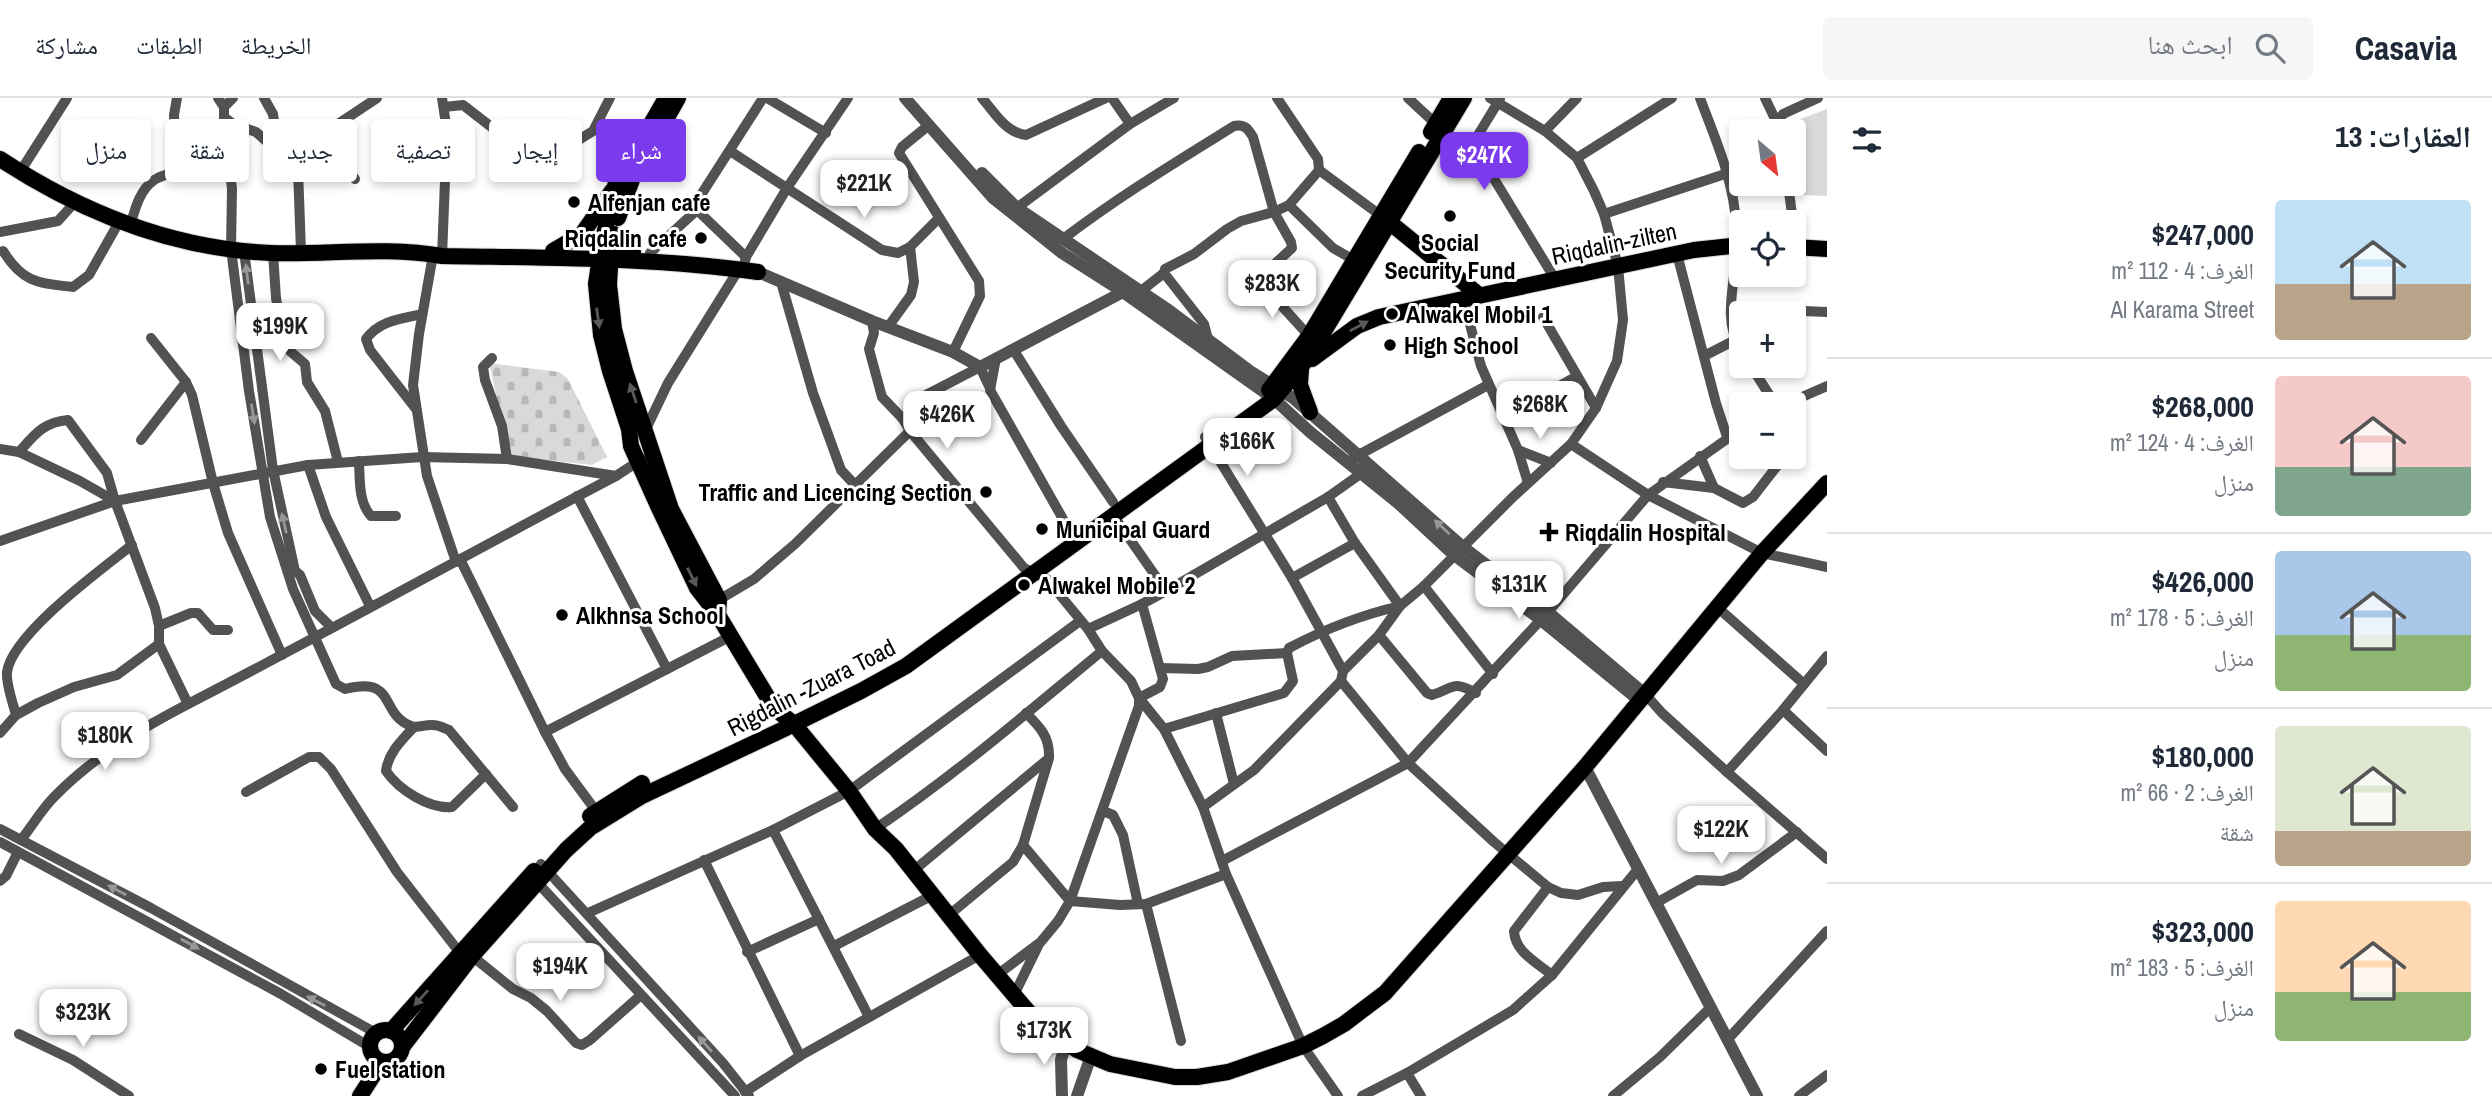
<!DOCTYPE html>
<html lang="ar">
<head>
<meta charset="utf-8">
<style>
  body { margin:0; font-family:"Archivo Narrow","Noto Naskh Arabic",sans-serif; background:#f6f6f7; color:#1f2937; direction:rtl; height:100vh; display:flex; flex-direction:column; font-size:26px; white-space:nowrap }
  * { box-sizing:border-box; margin:0 }
  p { font-size:23px; color:#747a83 }
  .icon { flex:none; width:38px; height:38px; fill:none; stroke:currentColor; stroke-width:2; stroke-linecap:round; stroke-linejoin:round }
  .map { position:relative; flex:1; overflow:hidden; direction:ltr }
  .sheet { display:flex; flex-direction:column; background:#fff; width:665px }
  .sheet>* { flex:none }
  .top-card { position:absolute; left:21px; top:21px; width:665px; height:63px; direction:rtl; display:flex; gap:14px }
  .needle { width:46px; rotate:151deg }
  .buttons { position:absolute; left:1729px; top:21px; display:grid; gap:14px }
  .buttons a { display:grid; place-items:center; width:77px; height:77px; border-radius:7px; background:#fff; box-shadow:0 4px 10px #0003; font-size:35px }
  .price { position:absolute; translate:-50% -60px; padding:0 16px; border-radius:14px; background:#fff; color:#222; font-size:23px; line-height:46px; filter:drop-shadow(0 2px 4px #0008) }
  .price::after { content:''; position:absolute; left:50%; top:42px; width:21px; height:16px; margin-left:-10px; background:inherit; clip-path:polygon(0 0,100% 0,50% 100%) }
  .price.on { background:#7c3aed; color:#fff }
  ul { padding:0; list-style:none }
  li { display:flex; align-items:center; gap:21px; height:175px; padding:0 21px }
  li+li { border-top:2px solid #e0e1e3 }
  li span { display:grid; place-items:center; flex:none; width:196px; height:140px; border-radius:7px; color:#555 }
  li>.icon { margin-inline-start:auto }
  span .icon { width:84px; height:84px; fill:#fffc; stroke-width:1 }
  li b { font-size:30px }
  h2 { display:flex; justify-content:space-between; align-items:center; height:84px; padding:0 21px; font-size:30px }
  .tag { padding:0 24px; border-radius:7px; background:#fff; box-shadow:0 4px 10px #0003; font-size:24px; line-height:63px }
  .tag.on { background:#7c3aed; color:#fff }
  header { display:flex; align-items:center; gap:42px; box-sizing:border-box; height:98px; padding:0 35px; background:#fff; border-bottom:2px solid #e0e1e3 }
  header strong { font-size:33px }
  nav { display:flex; gap:38px; margin-inline-start:auto; font-size:24px }
  .search { width:490px; height:63px; background:#f6f6f7; display:flex; align-items:center; gap:18px; box-sizing:border-box; padding:0 24px; border-radius:7px; color:#747a83; font-size:26px }
  main { display:flex; flex:1; min-height:0 }
  .map>svg:first-child { display:block }
</style>
</head>
<body>
<header>
<strong>Casavia</strong>
<div class="search"><svg class="icon" aria-label="search" viewBox="0 0 24 24"><circle cx="10" cy="10" r="6"/><path d="M15 15l6 6"/></svg>ابحث هنا</div>
<nav><a>الخريطة</a><a>الطبقات</a><a>مشاركة</a></nav>
</header>
<main>
<section class="sheet">
<h2>العقارات: 13<svg class="icon" aria-label="filters" viewBox="0 0 24 24"><path d="M4 7h16M4 17h16"/><circle cx="9" cy="7" r="2"/><circle cx="15" cy="17" r="2"/></svg></h2>
<ul>
<li><span style="background:linear-gradient(#bfe0f5 60%,#b9a48a 0)"><svg class="icon" aria-label="home" viewBox="0 0 24 24"><path d="M3 11l9-7 9 7M6 9v11h12V9"/></svg></span><div><b>$247,000</b><p>الغرف: 4 · 112 m²</p><p>Al Karama Street</p></div></li>
<li><span style="background:linear-gradient(#f6c9c9 65%,#7fa58c 0)"><svg class="icon" aria-label="home" viewBox="0 0 24 24"><path d="M3 11l9-7 9 7M6 9v11h12V9"/></svg></span><div><b>$268,000</b><p>الغرف: 4 · 124 m²</p><p>منزل</p></div></li>
<li><span style="background:linear-gradient(#a9c7e8 60%,#8fb573 0)"><svg class="icon" aria-label="home" viewBox="0 0 24 24"><path d="M3 11l9-7 9 7M6 9v11h12V9"/></svg></span><div><b>$426,000</b><p>الغرف: 5 · 178 m²</p><p>منزل</p></div></li>
<li><span style="background:linear-gradient(#dfe7d0 75%,#b9a48a 0)"><svg class="icon" aria-label="home" viewBox="0 0 24 24"><path d="M3 11l9-7 9 7M6 9v11h12V9"/></svg></span><div><b>$180,000</b><p>الغرف: 2 · 66 m²</p><p>شقة</p></div></li>
<li><span style="background:linear-gradient(#ffd9b3 65%,#8fb573 0)"><svg class="icon" aria-label="home" viewBox="0 0 24 24"><path d="M3 11l9-7 9 7M6 9v11h12V9"/></svg></span><div><b>$323,000</b><p>الغرف: 5 · 183 m²</p><p>منزل</p></div></li>
</ul>
</section>
<div class="map">
<svg width="1827" height="998" viewBox="0 0 1827 998">
  <defs>
    <pattern id="cemetery-stones" width="16" height="16" patternUnits="userSpaceOnUse" patternTransform="scale(1.75)"><rect width="16" height="16" fill="#d9d9d9"/><path d="M2 7V4a2 2 0 0 1 4 0v3zM10 15v-3a2 2 0 0 1 4 0v3z" fill="#b8b8b8"/></pattern>
  </defs>
  <rect width="100%" height="100%" fill="#fff"/>
  <path fill="url(#cemetery-stones)" d="M489 265 559 274 568 281 607 359 592 367 510 358Z"/>
  <path fill="#d9d9d9" d="M1827 11V98L1804 97 1794 33H1792L1790 25Z"/>
  <g fill="none" stroke-linecap="round" stroke-linejoin="round">
    <g stroke="#dbdbdb" stroke-width="18">
      <g id="primary">
        <path d="M666 0 615 88 602 145 596 186 601 237 610 273 629 331 631 348 658 408 697 490 718 517 774 610 794 626 849 693 875 731 896 751 980 857 1037 924 1077 952 1110 966 1175 979H1197L1228 974 1303 948 1323 938 1344 926 1385 895 1585 669 1762 455 1827 385"/>
        <path d="M665 23 678 0"/>
        <path d="M1431 34 1451 0"/>
        <path d="M0 61C81 114 173 151 271 155 327 157 386 148 442 158 547 160 654 159 758 174"/>
        <path d="M1383 119 1479 197"/>
        <path d="M618 120 633 79 642 63"/>
        <path d="M614 136 620 147 633 154"/>
        <path d="M1794 149 1827 151"/>
        <path d="M611 152 609 187 614 231 625 273 671 411 719 502 718 517"/>
        <path d="M553 153 582 136 612 93"/>
        <path d="M1312 261 1357 228 1379 219 1694 152 1741 147"/>
        <path d="M1301 271 1300 287 1310 314"/>
        <path d="M1269 292 1309 238 1419 54"/>
        <path d="M590 718 642 685"/>
        <circle cx="386" cy="948" r="16"/>
        <path d="M391 933 534 773"/>
        <path d="M403 948 472 858 566 752 590 730 642 698 784 631 861 593 906 568 1274 301 1308 260 1464 0"/>
        <path d="M360 998 382 964"/>
      </g>
    </g>
    <g stroke="#525252" stroke-width="10">
      <path d="M218 0 224 9"/>
      <path d="M233 0 224 9V19L233 26 256 34 298 71"/>
      <path d="M264 0 273 16 278 51"/>
      <path d="M767 0 826 35"/>
      <path d="M982 0C995 15 1005 34 1026 37L1106 0"/>
      <path d="M1112 0 1130 26"/>
      <path d="M1408 0 1436 26"/>
      <path d="M1700 0C1714 38 1730 73 1735 114 1736 126 1738 139 1737 151 1735 185 1722 222 1741 252"/>
      <path d="M1765 0 1777 25 1779 33"/>
      <path d="M1500 1 1475 42 1474 48 1555 181"/>
      <path d="M444 9 463 7 516 48 553 49 577 43 593 33 610 0"/>
      <path d="M224 19 232 91 231 151 249 293 270 419 293 491 336 586 345 591C398 578 378 615 411 628 418 631 425 626 433 627 438 627 444 630 449 632L513 709"/>
      <path d="M1777 25 1783 16 1818 0"/>
      <path d="M929 27 902 49 899 55 979 183 980 198 953 254"/>
      <path d="M1545 33 1577 0"/>
      <path d="M320 38 355 81"/>
      <path d="M730 53 882 152 898 155 910 149 939 120"/>
      <path d="M1577 60 1672 0"/>
      <path d="M1319 72 1380 117"/>
      <path d="M20 74 67 0"/>
      <path d="M1788 86 1793 124"/>
      <path d="M1289 107 1333 150 1354 162"/>
      <path d="M697 112 746 159"/>
      <path d="M1014 112 1130 26 1174 0"/>
      <path d="M1604 116 1728 75"/>
      <path d="M130 128C135 112 139 93 153 83 161 76 169 79 176 69L174 17 177 0"/>
      <path d="M1794 129 1795 149"/>
      <path d="M0 134 58 123 75 104"/>
      <path d="M1063 141C1118 99 1176 64 1234 28 1245 26 1248 31 1253 39L1274 114 1291 144 1292 150 1264 176 1261 185 1309 238"/>
      <path d="M3 153C23 185 38 185 73 189L89 177 119 124"/>
      <path d="M244 153 273 372 295 473 300 477 315 513 331 529"/>
      <path d="M301 154 298 71 320 38 377 0"/>
      <path d="M273 155 276 200 284 248 305 266 307 284 325 313 338 364"/>
      <path d="M650 155 697 112 699 100 763 0"/>
      <path d="M1677 156 1716 305 1727 339"/>
      <path d="M433 157 419 236 413 287 427 378 456 464"/>
      <path d="M442 158 447 33 442 0"/>
      <path d="M781 184 813 295 841 372 855 387"/>
      <path d="M1141 193 1164 175"/>
      <path d="M1463 200 1481 268 1518 352 1528 385"/>
      <path d="M1794 215 1804 213 1827 214"/>
      <path d="M1543 219 1596 310"/>
      <path d="M872 223 874 235 869 251 882 299 903 321"/>
      <path d="M888 229 911 197 914 184 910 149"/>
      <path d="M151 240 186 284 192 297 213 385 228 435 282 557"/>
      <path d="M1208 241 1204 226 1164 175 1165 171 1194 156 1227 131 1241 123 1274 114 1289 107 1315 77 1319 72 1318 61 1277 0"/>
      <path d="M1013 251 1061 328 1113 404"/>
      <path d="M1704 258 1741 239"/>
      <path d="M492 260 483 269 485 282 502 328 507 361"/>
      <path d="M996 260 990 292 1072 437"/>
      <path d="M1751 268 1775 306"/>
      <path d="M1786 306 1827 288"/>
      <path d="M416 311 370 252 366 241C380 222 401 221 422 216"/>
      <path d="M1503 320 1577 278"/>
      <path d="M645 333 668 285 739 171 744 167 746 159 787 90 848 0"/>
      <path d="M910 333 903 321 926 297 980 269 989 288"/>
      <path d="M1205 339 1292 480 1343 573"/>
      <path d="M141 342 186 284"/>
      <path d="M1571 346 1648 397 1762 455 1827 469"/>
      <path d="M0 351 19 354 80 383 115 403 155 510 159 528V546L188 606C332 532 473 453 616 378L642 361"/>
      <path d="M1518 352 1551 365"/>
      <path d="M19 354C35 336 44 324 68 322L107 375 115 403"/>
      <path d="M1700 358 1714 390"/>
      <path d="M1353 360 1488 287"/>
      <path d="M359 363C360 380 358 404 371 418H396"/>
      <path d="M308 367 326 419 370 508"/>
      <path d="M1663 384 1714 390 1743 405 1753 399 1784 359"/>
      <path d="M577 398 667 571"/>
      <path d="M1113 417 1166 493 1328 399 1366 372"/>
      <path d="M0 443 115 403 308 367 422 359 507 361 616 378"/>
      <path d="M460 461 545 634 731 538"/>
      <path d="M1292 480 1355 445"/>
      <path d="M1424 488 1493 576"/>
      <path d="M1166 493 1142 506 1163 581 1160 589 1139 600 1164 631 1203 709 1226 776 1303 948 1338 998"/>
      <path d="M717 503 754 481 795 446 910 333 1024 470 1047 481 1055 491 1088 531 1102 553 1131 583 1139 600V608L1070 803 1058 823 1039 846 1014 897"/>
      <path d="M1717 509 1804 586"/>
      <path d="M159 528 191 515H198L213 532H228"/>
      <path d="M1088 531 1142 506"/>
      <path d="M1379 537 1427 595 1432 597C1455 590 1451 582 1476 595"/>
      <path d="M1160 570 1198 571 1208 569 1232 558 1287 555"/>
      <path d="M1341 583 1408 665 1494 744 1548 789 1561 795 1578 797 1603 789 1622 788"/>
      <path d="M1646 597 1662 615 1727 674 1827 761"/>
      <path d="M1783 612 1827 653"/>
      <path d="M1216 615 1234 686"/>
      <path d="M16 617C13 605 6 587 7 574 12 536 102 471 132 447"/>
      <path d="M414 629C402 642 388 655 386 673 399 692 429 711 452 709L486 676"/>
      <path d="M1164 631 1284 595 1293 583 1287 555 1289 550C1325 531 1361 517 1400 508L1355 445 1328 399"/>
      <path d="M545 634 565 671 596 713"/>
      <path d="M0 635 16 617 38 605 74 589 117 577 159 546"/>
      <path d="M1727 674 1783 612 1827 558"/>
      <path d="M246 694 309 659H319L331 671 397 774 460 855"/>
      <path d="M1203 709 1254 672 1341 583 1343 573 1379 537 1400 508 1424 488 1513 399 1571 346 1596 310 1617 263 1623 222 1618 168 1604 116 1594 93 1577 60 1545 33 1490 0"/>
      <path d="M1103 713 1113 717 1123 737 1138 806"/>
      <path d="M0 731 151 810 376 935"/>
      <path d="M875 731C955 677 1028 614 1102 553"/>
      <path d="M773 732 869 919"/>
      <path d="M21 742C32 728 42 711 54 699 93 659 140 631 188 606"/>
      <path d="M0 744 281 896 370 949"/>
      <path d="M1023 747 1070 803 1120 807 1146 806 1226 776"/>
      <path d="M704 762 800 958"/>
      <path d="M1222 763 1408 665 1548 514 1648 397 1741 331"/>
      <path d="M541 766 723 965 749 998"/>
      <path d="M913 773 1048 661"/>
      <path d="M0 783 6 778 18 754"/>
      <path d="M536 783 735 998"/>
      <path d="M1548 789 1514 833C1515 854 1536 864 1552 877"/>
      <path d="M1656 805 1697 782 1723 783 1739 777 1797 734"/>
      <path d="M1146 806 1181 943"/>
      <path d="M588 815 773 732 849 693 1080 523"/>
      <path d="M949 817 1013 764 1023 747 1049 660C1050 639 1040 629 1026 615"/>
      <path d="M834 848 933 797"/>
      <path d="M747 854 819 821"/>
      <path d="M472 858 513 891 531 900 547 913 576 945 582 947 590 942 641 897"/>
      <path d="M997 877 1038 846"/>
      <path d="M19 936 73 962 129 998"/>
      <path d="M1728 941 1827 833"/>
      <path d="M1407 975 1421 998"/>
      <path d="M745 994 800 958 980 857"/>
      <path d="M1362 998 1407 975 1513 912 1552 877 1638 771"/>
      <path d="M1613 998 1660 959 1710 910"/>
      <path d="M1799 998 1827 977"/>
    </g>
    <g stroke="#525252" stroke-width="12">
      <path d="M905 0 993 100 1062 155 1123 194 1274 301 1310 334 1398 405 1454 457 1541 522 1640 603"/>
      <path d="M982 75 1016 109 1170 213 1250 273 1293 300 1463 449 1548 514 1646 597"/>
      <path d="M758 174 872 223 953 254 980 269 1123 194 1128 193"/>
      <path d="M1585 669 1757 998"/>
      <path d="M1062 998 1061 962 1066 945"/>
      <path d="M1077 998 1091 958"/>
    </g>
    <use href="#primary" stroke="#000" stroke-width="16"/>
  </g>
  <defs><path id="oneway-solid" d="M-6-.8H1V-3.2L6.5 0L1 3.2V.8H-6Z" transform="scale(1.75)"/></defs>
  <g fill="#979797">
    <use href="#oneway-solid" transform="translate(247 176) rotate(-97)"/>
    <use href="#oneway-solid" transform="translate(253 316) rotate(81)"/>
    <use href="#oneway-solid" transform="translate(284 425) rotate(-103)"/>
    <use href="#oneway-solid" transform="translate(1442 429) rotate(-137)"/>
    <use href="#oneway-solid" transform="translate(117 792) rotate(-152)"/>
    <use href="#oneway-solid" transform="translate(190 846) rotate(29)"/>
    <use href="#oneway-solid" transform="translate(316 903) rotate(-153)"/>
    <use href="#oneway-solid" transform="translate(705 946) rotate(-132)"/>
  </g>
  <g fill="#595959">
    <use href="#oneway-solid" transform="translate(598 220) rotate(82)"/>
    <use href="#oneway-solid" transform="translate(1359 228) rotate(-28)"/>
    <use href="#oneway-solid" transform="translate(633 295) rotate(-109)"/>
    <use href="#oneway-solid" transform="translate(692 479) rotate(64)"/>
    <use href="#oneway-solid" transform="translate(421 900) rotate(132)"/>
  </g>
  <g fill="#000" stroke="#fff" stroke-width="2.5">
    <circle cx="574" cy="104" r="7"/>
    <circle cx="1450" cy="118" r="7"/>
    <circle cx="701" cy="140" r="7"/>
    <circle cx="1392" cy="216" r="7"/>
    <circle cx="1390" cy="247" r="7"/>
    <circle cx="986" cy="394" r="7"/>
    <circle cx="1042" cy="431" r="7"/>
    <path d="M1545.5 423.5h7v7h7v7h-7v7h-7v-7h-7v-7h7z"/>
    <circle cx="1024" cy="487" r="7"/>
    <circle cx="562" cy="517" r="7"/>
    <circle cx="321" cy="971" r="7"/>
  </g>
  <g text-anchor="middle" dominant-baseline="central" stroke-width="6" stroke-linejoin="round" paint-order="stroke">
    <g font-size="24" font-weight="bold" fill="#000" stroke="#fff" text-anchor="start">
      <text x="588" y="104">Alfenjan cafe</text>
      <text x="687" y="140" text-anchor="end">Riqdalin cafe</text>
      <text x="1450" y="144" text-anchor="middle">Social<tspan x="1450" dy="28">Security Fund</tspan></text>
      <text x="1406" y="216">Alwakel Mobil 1</text>
      <text x="1404" y="247">High School</text>
      <text x="972" y="394" text-anchor="end">Traffic and Licencing Section</text>
      <text x="1056" y="431">Municipal Guard</text>
      <text x="1565" y="434">Riqdalin Hospital</text>
      <text x="1038" y="487">Alwakel Mobile 2</text>
      <text x="576" y="517">Alkhnsa School</text>
      <text x="335" y="971">Fuel station</text>
    </g>
    <g font-size="24" fill="#000" stroke="#fff">
      <text transform="translate(1614 145) rotate(-12)">Riqdalin-zilten</text>
      <text transform="translate(811 589) rotate(-27)">Rigdalin -Zuara Toad</text>
    </g>
  </g>
</svg>
<div class="buttons">
<a><svg class="needle" viewBox="-14 -14 28 28"><path d="M0-13l5 13h-10z" fill="#e53935"/><path d="M0 13l5-13h-10z" fill="#747a83"/></svg></a>
<a><svg class="icon" aria-label="locate" viewBox="0 0 24 24"><circle cx="12" cy="12" r="6"/><path d="M12 2v4M12 18v4M2 12h4M18 12h4"/></svg></a>
<a>+</a>
<a>−</a>
</div>
<b class="price on" style="left:1484px;top:94px">$247K</b>
<b class="price" style="left:864px;top:122px">$221K</b>
<b class="price" style="left:1272px;top:222px">$283K</b>
<b class="price" style="left:280px;top:265px">$199K</b>
<b class="price" style="left:1540px;top:343px">$268K</b>
<b class="price" style="left:947px;top:353px">$426K</b>
<b class="price" style="left:1247px;top:380px">$166K</b>
<b class="price" style="left:1519px;top:523px">$131K</b>
<b class="price" style="left:105px;top:674px">$180K</b>
<b class="price" style="left:1721px;top:768px">$122K</b>
<b class="price" style="left:560px;top:905px">$194K</b>
<b class="price" style="left:83px;top:951px">$323K</b>
<b class="price" style="left:1044px;top:969px">$173K</b>
<div class="top-card">
<a class="tag on">شراء</a>
<a class="tag">إيجار</a>
<a class="tag">تصفية</a>
<a class="tag">جديد</a>
<a class="tag">شقة</a>
<a class="tag">منزل</a>
</div>
</div>
</main>
</body>
</html>
